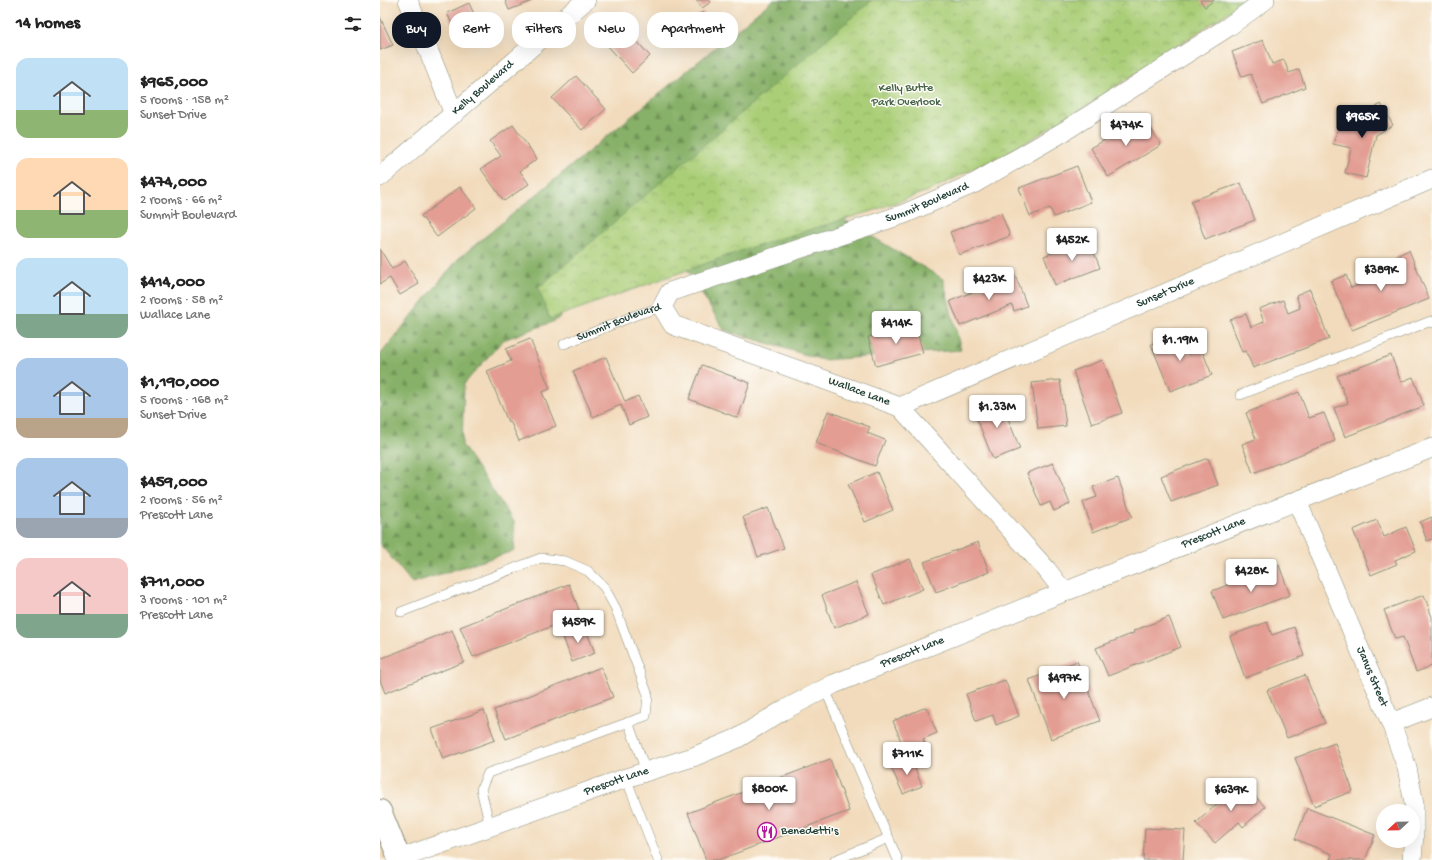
<!DOCTYPE html>
<html lang="en">
<head>
<meta charset="utf-8">
<style>
  body { margin:0; font-family:"Gochi Hand",sans-serif; background:#f6f6f6; color:#222; height:100vh; display:flex; flex-direction:column; font-size:15px; white-space:nowrap }
  * { box-sizing:border-box; margin:0 }
  p { font-size:13px; color:#767676 }
  .icon { flex:none; width:22px; height:22px; fill:none; stroke:currentColor; stroke-width:2; stroke-linecap:round; stroke-linejoin:round }
  .map { position:relative; flex:1; overflow:hidden }
  .sheet { display:flex; flex-direction:column; background:#fff; width:380px }
  .sheet>* { flex:none }
  .guide { position:absolute; left:12px; top:12px; width:380px; height:36px; display:flex; gap:8px }
  .needle { width:26px; rotate:248deg }
  .tools { position:absolute; left:996px; top:804px; display:grid; gap:8px }
  .tools a { display:grid; place-items:center; width:44px; height:44px; border-radius:50%; background:#fff; box-shadow:0 4px 16px #0002; font-size:20px }
  .price { position:absolute; translate:-50% -34px; padding:0 9px; border-radius:4px; background:#fff; color:#222; font-size:13px; line-height:26px; filter:drop-shadow(0 1px 2px #0008) }
  .price::after { content:''; position:absolute; left:50%; top:24px; width:12px; height:9px; margin-left:-6px; background:inherit; clip-path:polygon(0 0,100% 0,50% 100%) }
  .price.on { background:#111827; color:#fff }
  ul { padding:0; list-style:none }
  li { display:flex; align-items:center; gap:12px; height:100px; padding:0 16px }
  li span { display:grid; place-items:center; flex:none; width:112px; height:80px; border-radius:12px; color:#555 }
  li>.icon { margin-inline-start:auto }
  span .icon { width:48px; height:48px; fill:#fffc; stroke-width:1 }
  li b { font-size:17px }
  h2 { display:flex; justify-content:space-between; align-items:center; height:48px; padding:0 16px; font-size:17px }
  .chip { padding:0 14px; border-radius:16px; background:#fff; box-shadow:0 4px 16px #0002; font-size:14px; line-height:36px }
  .chip.on { background:#111827; color:#fff }
  main { display:flex; flex:1; min-height:0 }
  .map>svg:first-child { display:block }
</style>
</head>
<body>
<main>
<section class="sheet">
<h2>14 homes<svg class="icon" aria-label="filters" viewBox="0 0 24 24"><path d="M4 7h16M4 17h16"/><circle cx="9" cy="7" r="2"/><circle cx="15" cy="17" r="2"/></svg></h2>
<ul>
<li><span style="background:linear-gradient(#bfe0f5 65%,#8fb573 0)"><svg class="icon" aria-label="home" viewBox="0 0 24 24"><path d="M3 11l9-7 9 7M6 9v11h12V9"/></svg></span><div><b>$965,000</b><p>5 rooms · 158 m²</p><p>Sunset Drive</p></div></li>
<li><span style="background:linear-gradient(#ffd9b3 65%,#8fb573 0)"><svg class="icon" aria-label="home" viewBox="0 0 24 24"><path d="M3 11l9-7 9 7M6 9v11h12V9"/></svg></span><div><b>$474,000</b><p>2 rooms · 66 m²</p><p>Summit Boulevard</p></div></li>
<li><span style="background:linear-gradient(#bfe0f5 70%,#7fa58c 0)"><svg class="icon" aria-label="home" viewBox="0 0 24 24"><path d="M3 11l9-7 9 7M6 9v11h12V9"/></svg></span><div><b>$414,000</b><p>2 rooms · 58 m²</p><p>Wallace Lane</p></div></li>
<li><span style="background:linear-gradient(#a9c7e8 75%,#b9a48a 0)"><svg class="icon" aria-label="home" viewBox="0 0 24 24"><path d="M3 11l9-7 9 7M6 9v11h12V9"/></svg></span><div><b>$1,190,000</b><p>5 rooms · 168 m²</p><p>Sunset Drive</p></div></li>
<li><span style="background:linear-gradient(#a9c7e8 75%,#9aa5b1 0)"><svg class="icon" aria-label="home" viewBox="0 0 24 24"><path d="M3 11l9-7 9 7M6 9v11h12V9"/></svg></span><div><b>$459,000</b><p>2 rooms · 56 m²</p><p>Prescott Lane</p></div></li>
<li><span style="background:linear-gradient(#f6c9c9 70%,#7fa58c 0)"><svg class="icon" aria-label="home" viewBox="0 0 24 24"><path d="M3 11l9-7 9 7M6 9v11h12V9"/></svg></span><div><b>$711,000</b><p>3 rooms · 101 m²</p><p>Prescott Lane</p></div></li>
</ul>
</section>
<div class="map">
<svg width="1052" height="860" viewBox="0 0 1052 860">
  <defs>
    <pattern id="forest-firs" width="22" height="20" patternUnits="userSpaceOnUse"><rect width="22" height="20" fill="#87b168"/><path d="M5 1l3.5 6h-7zM16 11l3.5 6h-7z" fill="#6e9156"/></pattern>
    <pattern id="park-crowns" width="20" height="18" patternUnits="userSpaceOnUse"><rect width="20" height="18" fill="#aace77"/><path d="M2 6a3 3 0 1 1 6 0M12 15a3 3 0 1 1 6 0" fill="none" stroke="#8aa862"/></pattern>
  </defs>
  <rect width="100%" height="100%" fill="#fdfcf7"/>
  <filter id="ink" filterUnits="userSpaceOnUse"><feTurbulence type="fractalNoise" baseFrequency=".025" numOctaves="2"/><feDisplacementMap in="SourceGraphic" scale="8" xChannelSelector="R" yChannelSelector="G"/><feConvolveMatrix kernelMatrix="1 2 1 2 8 2 1 2 1" color-interpolation-filters="sRGB"/></filter>
  <filter id="wash" filterUnits="userSpaceOnUse"><feTurbulence type="fractalNoise" baseFrequency=".012" numOctaves="4" result="noise"/><feDisplacementMap in="SourceGraphic" scale="16" xChannelSelector="R" yChannelSelector="G"/><feGaussianBlur stdDeviation="0.9" result="paint"/><feColorMatrix in="noise" values="0 0 0 0 0 0 0 0 0 0 0 0 0 0 0 0 0 1.4 0 .05"/><feComposite in="paint" operator="in"/></filter>
  <g filter="url(#wash)">
    <rect width="100%" height="100%" fill="#f2dbbc"/>
    <path fill="url(#forest-firs)" stroke="#53774e" d="M393 0H758L431 200 563 279 581 350 443 360 344 330 302 261 216 284 175 321 123 340 84 384 82 445 134 522V551L32 583 0 544V355L78 259Z"/>
    <path fill="url(#park-crowns)" stroke="#648656" d="M492 0H867L708 105 625 155 591 170 553 189 495 210 372 247 170 319 158 288Z"/>
    <g id="blocks">
      <g fill="#e39d93">
        <path d="M125 0H152V1L129 10Z"/>
        <path d="M316 0H329L331 2 322 8Z"/>
        <path d="M820 0H834L825 7Z"/>
        <path d="M89 3 99 25 77 35 67 13Z"/>
        <path d="M323 12 332 26 310 39 302 25Z"/>
        <path d="M0 17 13 45 0 50Z"/>
        <path d="M245 28 270 56 252 73 227 45Z"/>
        <path d="M883 40 892 64 904 60 909 73 919 69 925 87 883 104 871 74 862 77 852 52Z"/>
        <path d="M196 76 226 109 202 130 172 98Z"/>
        <path d="M1001 104 1013 125 996 135 986 178 965 173 971 148 953 144 957 131Z"/>
        <path d="M764 117 781 145 728 177 711 148Z"/>
        <path d="M133 125 157 159 140 171 149 184 124 201 101 169 121 156 110 141Z"/>
        <path d="M697 166 711 202 674 217 670 208 650 216 639 188Z"/>
        <path d="M861 183 875 220 825 239 811 201Z"/>
        <path d="M80 187 96 208 57 237 41 216Z"/>
        <path d="M621 213 630 236 579 255 570 232Z"/>
        <path d="M709 239 720 268 675 285 664 256Z"/>
        <path d="M0 249 12 269 25 261 39 284 20 295 10 278 0 284Z"/>
        <path d="M1029 250 1049 299 972 330 951 281 966 275 971 288 984 283 979 270 1003 260 1008 273 1021 268 1016 256Z"/>
        <path d="M635 275 647 306 634 311 632 305 580 326 570 301Z"/>
        <path d="M930 289 949 339 873 368 866 351 862 352 850 320 866 314 871 327 884 322 879 309 903 300 908 313 920 308 916 295Z"/>
        <path d="M535 324 543 353 496 366 488 337Z"/>
        <path d="M800 333 808 354 821 348 832 375 790 391 771 344Z"/>
        <path d="M150 339 170 389 162 392 176 426 139 441 130 421 128 422 107 371 131 361 126 349Z"/>
        <path d="M1011 355 1021 382 1033 377 1044 406 965 437 954 408 968 403 957 376Z"/>
        <path d="M226 357 245 402 258 396 267 417 249 425 241 405 213 417 193 371Z"/>
        <path d="M723 360 742 413 712 424 693 371Z"/>
        <path d="M322 365 370 383 358 418 309 399Z"/>
        <path d="M680 380 686 426 658 429 652 383Z"/>
        <path d="M919 392 929 418 944 413 955 441 873 473 862 444 876 439 866 413Z"/>
        <path d="M620 398 640 449 613 459 593 409Z"/>
        <path d="M448 411 490 427 487 433 505 440 495 466 436 443Z"/>
        <path d="M828 458 838 485 791 502 781 476Z"/>
        <path d="M673 463 690 504 674 511 670 502 661 506 647 473Z"/>
        <path d="M497 472 513 510 485 522 468 484Z"/>
        <path d="M738 478 752 517 713 532 703 502 717 497 713 487Z"/>
        <path d="M388 508 404 548 378 557 363 517Z"/>
        <path d="M1052 517V539L1047 541 1040 522Z"/>
        <path d="M997 520 1004 537 1026 527 1036 551 1015 560 1017 564 991 575 973 530Z"/>
        <path d="M598 542 609 572 556 592 544 562Z"/>
        <path d="M530 559 543 589 504 605 491 575Z"/>
        <path d="M899 565 910 595 843 620 832 591Z"/>
        <path d="M476 582 489 614 454 628 442 595Z"/>
        <path d="M189 584 201 615 93 657 80 627Z"/>
        <path d="M1044 595 1052 617V666L1036 672 1023 637 1015 639 1004 610Z"/>
        <path d="M789 617 801 647 728 676 716 648 754 633 753 631Z"/>
        <path d="M887 622 892 635 914 627 924 656 865 678 850 636Z"/>
        <path d="M204 625 215 653 192 662 182 634Z"/>
        <path d="M72 630 84 662 5 693 0 680V659Z"/>
        <path d="M697 661 720 721 671 739 649 680Z"/>
        <path d="M221 667 233 697 126 739 114 710Z"/>
        <path d="M925 675 945 723 907 738 887 690Z"/>
        <path d="M625 680 639 716 616 725 613 715 596 721 586 694Z"/>
        <path d="M546 707 557 733 543 739 546 746 526 754 513 721Z"/>
        <path d="M104 710 115 740 63 759 52 729Z"/>
        <path d="M955 743 973 791 934 806 915 758Z"/>
        <path d="M450 759 469 811 338 860H326L308 813Z"/>
        <path d="M531 759 542 786 523 794 511 767Z"/>
        <path d="M862 781 885 807 863 827 859 822 835 843 816 823Z"/>
        <path d="M927 808 995 835 985 860H950L952 854 915 839Z"/>
        <path d="M765 828 805 830 803 860H763Z"/>
      </g>
    </g>
  </g>
  <g filter="url(#ink)">
    <use href="#blocks" fill-opacity="0" stroke="#888c78" stroke-width="1"/>
    <g fill="none" stroke-linecap="round" stroke-linejoin="round">
      <g stroke="#888c78" stroke-width="10">
        <g id="lane">
          <path id="s1" d="M184 344 256 315 282 307"/>
          <path d="M860 395 1051 321 1052 323"/>
          <path d="M21 612 161 558 185 561 208 571 224 587 235 607 268 695 266 716 108 773 101 789 110 827"/>
          <path d="M445 689 518 860"/>
          <path d="M248 722 266 771"/>
          <path d="M246 778 278 860"/>
          <path d="M455 860 509 838"/>
        </g>
      </g>
      <g stroke="#888c78" stroke-width="20">
        <g id="street">
          <path d="M28 0 74 114"/>
          <path id="s2" d="M0 177 206 0"/>
          <path id="s3" d="M520 407 1052 179"/>
          <path id="s4" d="M917 501 1011 723 1027 768 1034 803V833L1032 860"/>
          <path id="s5" d="M684 592 667 570 520 407 293 325 282 307 290 292 524 214 595 183 683 132 848 27 885 0"/>
          <path d="M1011 723 1052 707"/>
          <path id="s6" d="M16 860 246 778 313 757 358 738 402 711 454 684 684 592 1052 448"/>
        </g>
      </g>
      <g stroke="#888c78" stroke-width="24">
        <path id="secondary" d="M0 811 20 860"/>
      </g>
      <use href="#lane" stroke="#fff" stroke-width="9"/>
      <use href="#street" stroke="#fff" stroke-width="19"/>
      <use href="#secondary" stroke="#fff" stroke-width="22"/>
    </g>
  </g>
  <defs>
    <g id="restaurant-ring" transform="scale(1)"><circle r="9.5" fill="#fdfcf7" stroke="#b5179e" stroke-width="1.5"/><path d="M-5-6h1v4h1v-4h1v4h1v-4h1v5L-1.5 .5V6h-2V.5L-5-1ZM5-6V6H3V1.5H1.5Q1.5-4 5-6Z" fill="#b5179e"/></g>
  </defs>
  <g fill-rule="evenodd">
    <use href="#restaurant-ring" x="387" y="832"/>
  </g>
  <g text-anchor="middle" dominant-baseline="central" stroke-width="3" stroke-linejoin="round" paint-order="stroke">
    <g font-size="12" fill="#1f3d34" stroke="#fdfcf7">
      <text stroke="none"><textPath href="#s2" startOffset="136">Kelly Boulevard</textPath></text>
      <text stroke="none"><textPath href="#s5" startOffset="799">Summit Boulevard</textPath></text>
      <text stroke="none"><textPath href="#s3" startOffset="289">Sunset Drive</textPath></text>
      <text stroke="none"><textPath href="#s1" startOffset="59">Summit Boulevard</textPath></text>
      <text transform="translate(479 392) rotate(20)">Wallace Lane</text>
      <text stroke="none"><textPath href="#s6" startOffset="882">Prescott Lane</textPath></text>
      <text stroke="none"><textPath href="#s6" startOffset="558">Prescott Lane</textPath></text>
      <text stroke="none"><textPath href="#s4" startOffset="191">Janus Street</textPath></text>
      <text stroke="none"><textPath href="#s6" startOffset="234">Prescott Lane</textPath></text>
    </g>
    <g font-size="12" fill="#426145" stroke="#fdfcf7">
      <text x="526" y="89">Kelly Butte<tspan x="526" dy="14">Park Overlook</tspan></text>
    </g>
    <g font-size="12" fill="#1f3d34" stroke="#fdfcf7" text-anchor="start">
      <text x="401" y="832">Benedetti's</text>
    </g>
  </g>
</svg>
<div class="tools">
<a><svg class="needle" viewBox="-14 -14 28 28"><path d="M0-13l5 13h-10z" fill="#e53935"/><path d="M0 13l5-13h-10z" fill="#767676"/></svg></a>
</div>
<b class="price on" style="left:982px;top:139px">$965K</b>
<b class="price" style="left:746px;top:147px">$474K</b>
<b class="price" style="left:692px;top:262px">$452K</b>
<b class="price" style="left:1001px;top:292px">$389K</b>
<b class="price" style="left:609px;top:301px">$423K</b>
<b class="price" style="left:516px;top:345px">$414K</b>
<b class="price" style="left:800px;top:362px">$1.19M</b>
<b class="price" style="left:617px;top:429px">$1.33M</b>
<b class="price" style="left:871px;top:593px">$428K</b>
<b class="price" style="left:198px;top:644px">$459K</b>
<b class="price" style="left:684px;top:700px">$497K</b>
<b class="price" style="left:527px;top:776px">$711K</b>
<b class="price" style="left:389px;top:811px">$800K</b>
<b class="price" style="left:851px;top:812px">$639K</b>
<div class="guide">
<a class="chip on">Buy</a>
<a class="chip">Rent</a>
<a class="chip">Filters</a>
<a class="chip">New</a>
<a class="chip">Apartment</a>
</div>
</div>
</main>
</body>
</html>
